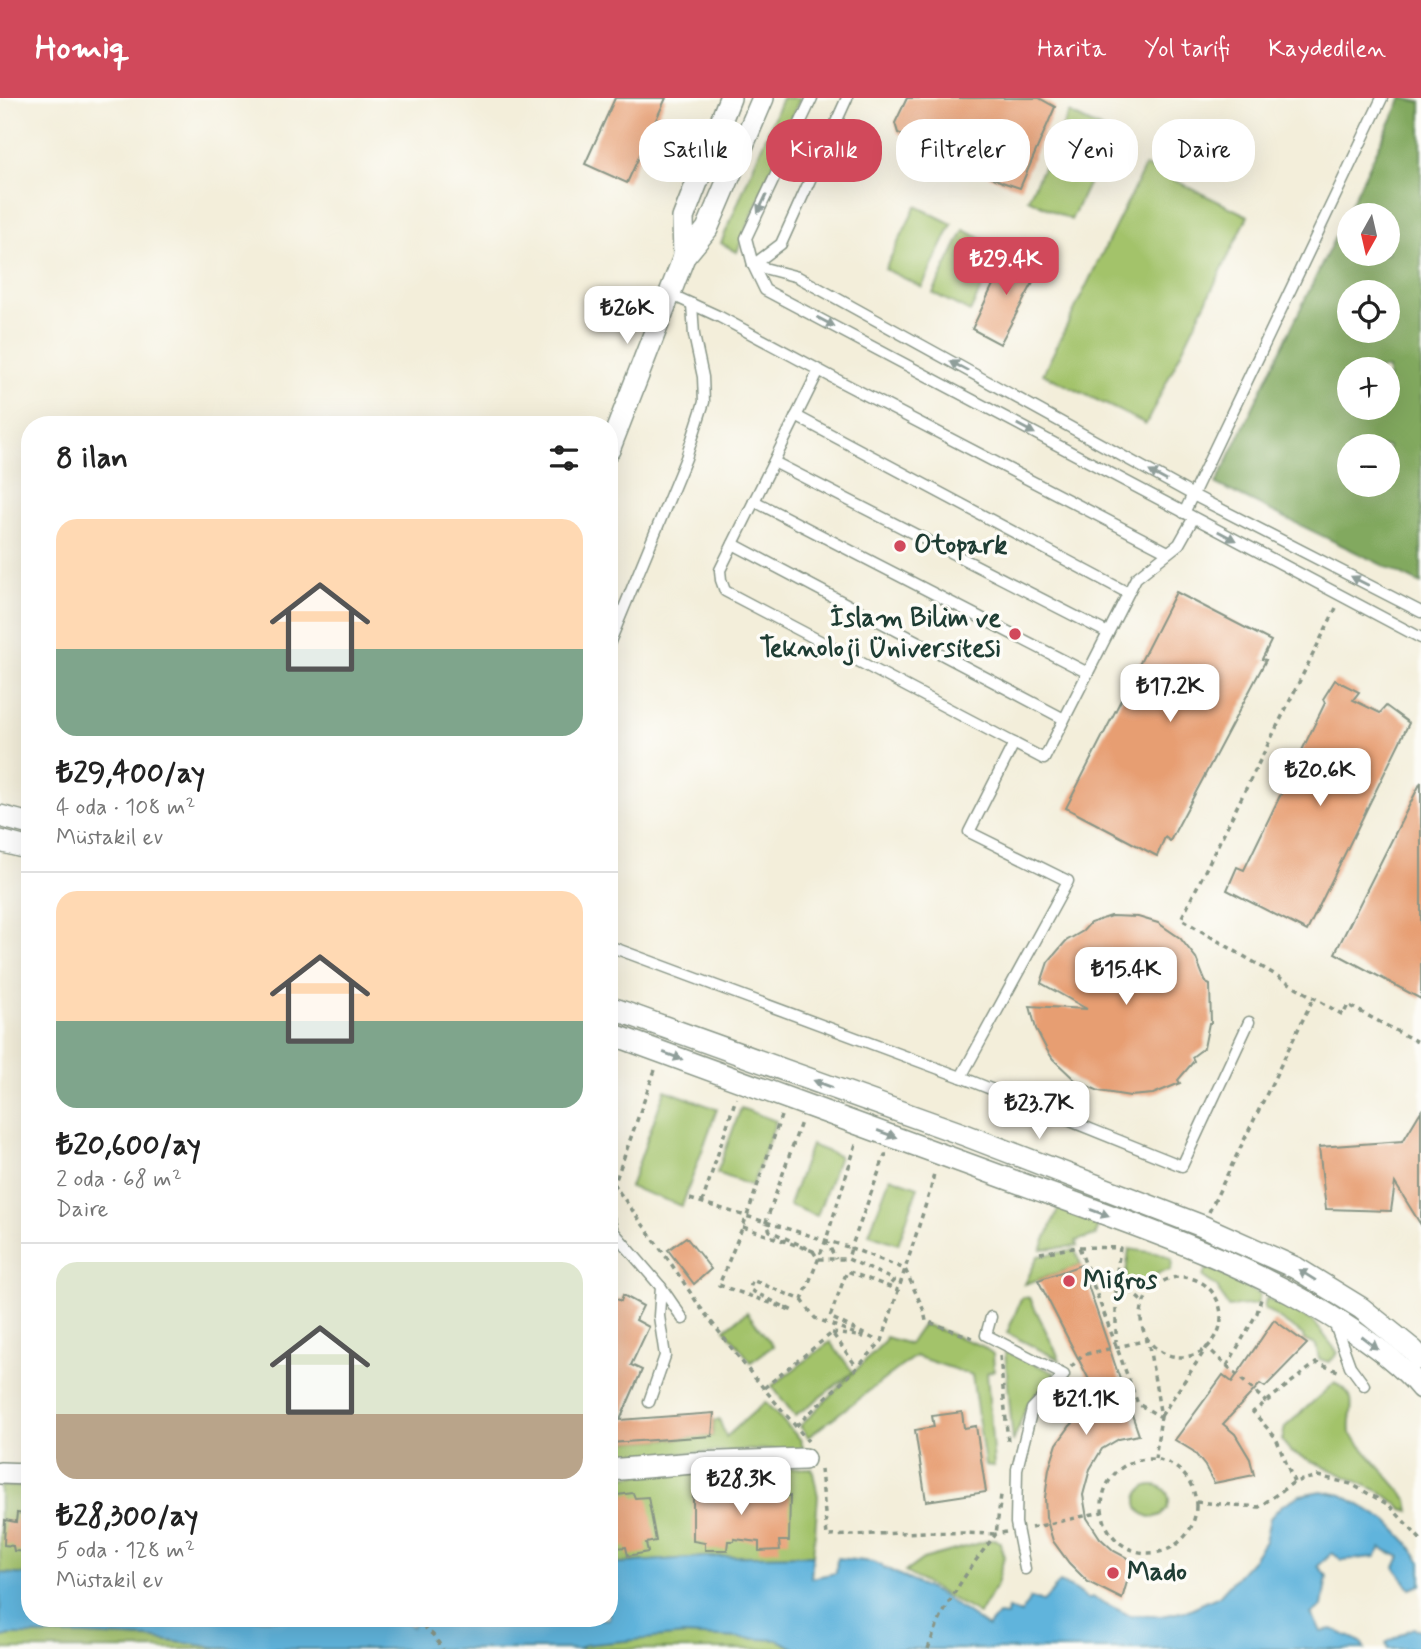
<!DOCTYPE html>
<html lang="tr">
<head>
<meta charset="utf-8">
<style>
  body { margin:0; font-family:Mynerve,sans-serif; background:#f2f2f2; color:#222; height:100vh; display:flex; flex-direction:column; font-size:26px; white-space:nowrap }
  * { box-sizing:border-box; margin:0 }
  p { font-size:23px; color:#767676 }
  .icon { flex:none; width:38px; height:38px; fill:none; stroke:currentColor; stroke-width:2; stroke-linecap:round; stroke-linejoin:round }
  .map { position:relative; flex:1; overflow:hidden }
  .side { position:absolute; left:21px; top:318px; width:597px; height:1211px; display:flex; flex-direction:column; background:#fff; border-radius:28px; box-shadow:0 7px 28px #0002 }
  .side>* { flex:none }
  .top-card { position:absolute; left:639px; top:21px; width:665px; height:63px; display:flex; gap:14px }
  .needle { width:46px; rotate:188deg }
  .tools { position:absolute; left:1337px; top:105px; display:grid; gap:14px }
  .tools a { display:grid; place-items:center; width:63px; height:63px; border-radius:50%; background:#fff; box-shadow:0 7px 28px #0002; font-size:35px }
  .price { position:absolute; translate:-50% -60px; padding:0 16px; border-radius:14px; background:#fff; color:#222; font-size:23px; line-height:46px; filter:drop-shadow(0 2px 4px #0008) }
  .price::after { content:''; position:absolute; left:50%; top:42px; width:21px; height:16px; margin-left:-10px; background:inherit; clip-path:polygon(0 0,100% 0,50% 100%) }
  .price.active { background:#d1495b; color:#fff }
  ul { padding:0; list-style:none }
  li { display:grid; align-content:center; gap:14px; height:371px; padding:0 35px }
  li+li { border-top:2px solid #e0e0e0 }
  li span { display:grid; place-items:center; height:217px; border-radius:21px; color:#555 }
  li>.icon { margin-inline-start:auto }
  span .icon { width:126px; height:126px; fill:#fffc; stroke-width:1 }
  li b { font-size:30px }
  h2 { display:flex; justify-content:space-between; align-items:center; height:84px; padding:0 35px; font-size:30px }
  .pill { padding:0 24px; border-radius:28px; background:#fff; box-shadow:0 7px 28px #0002; font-size:24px; line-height:63px }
  .pill.active { background:#d1495b; color:#fff }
  header { display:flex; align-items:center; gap:42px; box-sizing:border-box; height:98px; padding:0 35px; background:#d1495b; color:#fff }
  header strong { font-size:33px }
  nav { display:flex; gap:38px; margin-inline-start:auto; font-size:24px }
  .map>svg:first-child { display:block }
</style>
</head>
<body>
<header>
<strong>Homiq</strong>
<nav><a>Harita</a><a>Yol tarifi</a><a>Kaydedilen</a></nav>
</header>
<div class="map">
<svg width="1421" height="1551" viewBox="0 0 1421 1551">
  <rect width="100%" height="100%" fill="#fdfcf7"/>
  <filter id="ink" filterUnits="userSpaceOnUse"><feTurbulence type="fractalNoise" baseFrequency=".0143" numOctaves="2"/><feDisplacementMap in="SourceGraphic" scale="14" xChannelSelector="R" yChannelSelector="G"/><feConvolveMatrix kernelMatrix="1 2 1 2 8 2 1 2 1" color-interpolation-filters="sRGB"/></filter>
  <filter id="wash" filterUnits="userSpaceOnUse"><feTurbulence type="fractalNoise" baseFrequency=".00686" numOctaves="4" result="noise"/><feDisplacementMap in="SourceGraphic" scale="28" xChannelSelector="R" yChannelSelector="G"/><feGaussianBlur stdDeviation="1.57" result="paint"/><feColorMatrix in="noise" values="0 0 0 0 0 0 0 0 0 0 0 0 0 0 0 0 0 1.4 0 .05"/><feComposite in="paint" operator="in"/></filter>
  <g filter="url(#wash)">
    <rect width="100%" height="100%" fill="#f3eeda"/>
    <g fill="#a3c36b" stroke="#618050" stroke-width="2">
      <path d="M782 0H800L737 154 721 145Z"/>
      <path d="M1069 15 1112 36 1071 122 1028 101Z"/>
      <path d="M1145 68 1248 118 1146 326 1043 276Z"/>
      <path d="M916 108 952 126 922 189 885 171Z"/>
      <path d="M964 132 1001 150 970 214 933 195Z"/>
      <path d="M665 992 717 1011 682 1108 630 1089Z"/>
      <path d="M741 1010 776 1023 752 1088 717 1075Z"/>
      <path d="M811 1047 839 1058 817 1118 789 1107Z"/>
      <path d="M890 1079 918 1089 898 1146 869 1136Z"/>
      <path d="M1060 1107 1098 1123 1096 1137 1076 1143 1077 1148 1041 1151Z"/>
      <path d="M1129 1151 1162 1156 1172 1161 1171 1172C1156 1174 1146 1181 1136 1192L1125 1185Z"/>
      <path d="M1075 1152 1081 1167 1025 1186 1038 1158Z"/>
      <path d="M1206 1170 1217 1173 1260 1197 1257 1206 1228 1209 1217 1189 1203 1179Z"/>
      <path d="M1022 1199 1030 1200 1060 1262 1007 1235Z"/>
      <path d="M1266 1200 1313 1223 1338 1255 1329 1264 1319 1261 1316 1247 1304 1242 1303 1237 1264 1210Z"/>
      <path d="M747 1214 773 1248 751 1264 725 1231Z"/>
      <path d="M923 1226 982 1248 993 1256 994 1272 987 1275 994 1368 985 1367 972 1277 915 1258 808 1339 800 1328 884 1244 886 1239 909 1246Z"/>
      <path d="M830 1244 853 1274 795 1318 772 1288Z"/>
      <path d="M1005 1253 1055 1275 1027 1307 1013 1344Z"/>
      <path d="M1334 1285C1363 1298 1347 1313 1350 1335L1408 1402 1410 1413 1403 1411 1383 1395 1291 1354 1282 1343 1285 1329Z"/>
      <path d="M765 1304 800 1341 805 1355 771 1351 609 1359V1335L624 1344 712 1338 714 1323 719 1321 726 1339Z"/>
      <path d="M812 1370 818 1398 813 1457 704 1459 609 1466V1380L652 1375Z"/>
      <circle cx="1153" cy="1403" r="16"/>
      <path d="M0 1388 30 1389V1477L0 1475Z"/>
      <path d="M994 1441 1000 1444 1004 1459 997 1486 979 1516 905 1474 923 1461Z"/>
      <path d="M10 1537H85L148 1540 229 1551H0V1540Z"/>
      <path d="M684 1537 778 1542 796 1551H578L584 1547Z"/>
    </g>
    <path fill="#82a95f" stroke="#50734a" stroke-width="2" fill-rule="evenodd" d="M1402 0 1421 4V486L1216 386ZM1349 117H1388V156H1349ZM1349 194H1388V233H1349ZM1349 271H1388V310H1349ZM1349 348H1388V387H1349Z"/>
    <g fill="#60b4dc" stroke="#407888" stroke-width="2">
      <path d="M1321 1393 1342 1397 1387 1423 1408 1445 1421 1464V1487L1410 1491 1395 1469 1400 1459 1381 1450 1375 1459 1342 1462 1332 1455 1318 1468 1327 1478 1322 1508 1311 1516 1321 1533 1332 1531 1361 1544 1365 1551H796L778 1542 684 1537 584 1547 578 1551H229L148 1540 85 1537H10L0 1540V1475L30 1477V1521H402L412 1529 416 1521H455L460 1526 465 1521H609V1466L704 1459 813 1457 811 1480 836 1475 837 1460 873 1464 941 1497 988 1529 998 1517 1007 1518 1008 1511 1021 1516 1030 1500 1043 1504 1060 1484 1076 1492 1088 1501 1092 1499 1129 1517 1161 1518 1186 1513 1219 1498 1253 1461 1265 1443 1270 1420 1281 1408 1300 1397Z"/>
      <path d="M1413 1530 1421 1532V1551H1388L1386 1545Z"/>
    </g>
    <g id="blocks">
      <g fill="#e79e72">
        <path d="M615 0H666L627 85 585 66Z"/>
        <path d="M907 0H1039L1055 9 1020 90 1002 84 898 35 895 25Z"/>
        <path d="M1010 151 1041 170 1000 246 972 231Z"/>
        <path d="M1176 494 1271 543 1262 561 1266 562 1170 743 1165 739 1157 758 1066 710Z"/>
        <path d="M1335 582 1359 594 1353 602 1380 615 1386 608 1409 625 1307 833 1227 792 1237 769 1244 772 1325 605 1323 601Z"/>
        <path d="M1421 684V901L1335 855Z"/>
        <path d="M1111 818 1138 819 1158 825 1180 840 1196 860 1206 885 1210 887 1211 925H1209L1204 950 1192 959 1194 963 1178 982 1180 985 1153 996 1130 998 1099 993 1076 983 1053 961 1047 952 1036 931 1030 908 1087 911 1041 885 1048 864 1066 843 1083 833 1090 825Z"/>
        <path d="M1421 1013V1127L1395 1085 1391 1113 1326 1111 1319 1049 1403 1043Z"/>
        <path d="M686 1139 711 1171 694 1186 668 1152Z"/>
        <path d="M1081 1167 1139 1337 1119 1341 1102 1351 1090 1371 1083 1397 1087 1420 1100 1440 1114 1453 1133 1463 1122 1501 1088 1484 1069 1465 1053 1443 1046 1419 1045 1400 1049 1371 1057 1346 1070 1328 1086 1312 1102 1307 1038 1182Z"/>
        <path d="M609 1197 621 1203 623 1197 643 1208 636 1222 649 1229 631 1267 642 1272 620 1322 714 1315 712 1338 610 1345 609 1346Z"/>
        <path d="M1274 1222 1307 1246 1265 1289 1260 1286 1223 1326 1235 1336 1250 1361 1254 1377 1214 1385 1205 1368 1193 1353 1175 1342 1223 1277 1232 1284Z"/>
        <path d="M962 1314 964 1330 976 1328 986 1394 926 1403 915 1332 934 1329 932 1318Z"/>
        <path d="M704 1388 775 1392 777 1397 790 1398 789 1443H779L780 1452 759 1453V1444L734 1441V1443H728L727 1452H705V1445L693 1443V1394L703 1395Z"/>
        <path d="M633 1395 635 1400 648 1399 656 1443 646 1445 648 1454 628 1458 626 1449 616 1450 613 1435 609 1436V1398Z"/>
        <path d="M17 1415 30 1417V1454L14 1453 13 1448 4 1447 5 1422 16 1424Z"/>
      </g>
    </g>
  </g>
  <g filter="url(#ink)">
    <use href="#blocks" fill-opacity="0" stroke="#899687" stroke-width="2"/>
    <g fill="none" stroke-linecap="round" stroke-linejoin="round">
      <g stroke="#899687" stroke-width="13">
        <g id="lane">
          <path d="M812 0 746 140 753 167 765 192 1421 540"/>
          <path d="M753 167 798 179 1193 397 1421 514"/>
          <path d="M753 167 781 146 847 0"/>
          <path d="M670 196 720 219 843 285 1168 454"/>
          <path d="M819 272 720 472 721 482 725 493 1044 661 1136 480 1179 446 1193 421"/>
          <path d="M796 318 1128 495"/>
          <path d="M774 364 1108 535"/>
          <path d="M754 403 1088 575"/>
          <path d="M1184 415 1382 0"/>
          <path d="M733 446 1064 621"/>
          <path d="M609 546 686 360 704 304 703 279 694 237 692 206"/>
          <path d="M609 848 961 979 1182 1068 1249 924"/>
          <path d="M961 979 1068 783 969 734 1014 645"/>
          <path d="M609 1120 613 1133 661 1189 659 1218 665 1258 649 1304"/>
          <path d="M661 1189 683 1221"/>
          <path d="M991 1219 986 1237 1064 1277 1032 1311 1017 1371 1016 1425 1025 1471"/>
          <path d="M1334 1224 1350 1268 1364 1287"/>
        </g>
      </g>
      <g stroke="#899687" stroke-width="24">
        <g id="street">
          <path d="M684 159 683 120 730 0"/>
          <path d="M609 352 684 159 707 131 763 0"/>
          <path d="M0 718 30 726"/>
          <path d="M0 743 30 751"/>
          <path d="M609 909 965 1037 1202 1128 1296 1170 1361 1210 1413 1252 1421 1261"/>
          <path d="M609 935C740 983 872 1031 1003 1079 1120 1122 1249 1162 1352 1232 1376 1249 1402 1267 1421 1290"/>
          <path d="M609 1372 693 1365 804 1361"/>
          <path d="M0 1375 30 1376"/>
        </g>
      </g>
      <g stroke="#899687" stroke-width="3.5" stroke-dasharray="5 5" stroke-linecap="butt">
        <path d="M1336 510 1181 821 1343 917 1348 907 1421 946"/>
        <path d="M655 972 614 1087 670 1164 700 1209 750 1274 808 1343"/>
        <path d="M781 1018 747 1118 719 1187 793 1213 750 1192 752 1182 802 1202 826 1142 856 1046 854 1045"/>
        <path d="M887 1057H885L851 1150 905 1171 924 1213 926 1223 973 1240"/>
        <path d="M690 1101 851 1150 848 1161 894 1182 888 1189"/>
        <path d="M702 1105 736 1000"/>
        <path d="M1209 1114 1313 901"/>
        <path d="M743 1129 813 1153 770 1133 766 1124 801 1024"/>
        <path d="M826 1142 836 1161"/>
        <path d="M1079 1149 1120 1150 1116 1181 1144 1205"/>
        <path d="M813 1153 818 1161H848"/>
        <path d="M1040 1155 1079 1149 1138 1306 1161 1319"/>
        <circle cx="1181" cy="1219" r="40"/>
        <path d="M1116 1181V1243"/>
        <path d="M802 1202 815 1220 866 1240"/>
        <path d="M832 1235 858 1238"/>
        <path d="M874 1241 830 1219 847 1173 898 1192"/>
        <path d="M1000 1258 1008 1344"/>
        <path d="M1227 1268 1257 1215 1261 1201"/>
        <path d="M1071 1269 1082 1257 1148 1242 1161 1319 1155 1361"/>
        <path d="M764 1290 832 1235 857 1269"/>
        <path d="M1161 1318 1207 1249 1266 1304"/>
        <path d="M796 1328 855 1272 882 1243 931 1090 934 1075"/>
        <circle cx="1149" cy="1408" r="47"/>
        <path d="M821 1371 827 1438 926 1434 996 1436 1001 1397"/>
        <path d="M1294 1384 1276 1340 1253 1314 1316 1265 1338 1273"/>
        <path d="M1196 1404 1259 1409 1294 1384 1318 1378 1351 1386 1389 1407 1421 1442"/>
        <path d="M1031 1430 1102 1414"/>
        <path d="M416 1521 433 1537 443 1551"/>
        <path d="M928 1551C943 1508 968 1471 996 1436L1006 1434"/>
      </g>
      <use href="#lane" stroke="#fff" stroke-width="10"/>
      <use href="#street" stroke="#fff" stroke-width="21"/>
    </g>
    <defs><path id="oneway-solid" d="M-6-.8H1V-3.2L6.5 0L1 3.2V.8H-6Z" transform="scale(1.75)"/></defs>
    <g fill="#8f9e9a">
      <use href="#oneway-solid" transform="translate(762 106) rotate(115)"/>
      <use href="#oneway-solid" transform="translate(826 224) rotate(28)"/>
      <use href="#oneway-solid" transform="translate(959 268) rotate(-151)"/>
      <use href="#oneway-solid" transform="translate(1026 331) rotate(28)"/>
      <use href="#oneway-solid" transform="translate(1158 378) rotate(-151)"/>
      <use href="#oneway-solid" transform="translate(1227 438) rotate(28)"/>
      <use href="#oneway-solid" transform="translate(1360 483) rotate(-153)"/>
      <use href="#oneway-solid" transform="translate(673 958) rotate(20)"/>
      <use href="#oneway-solid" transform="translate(823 986) rotate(-160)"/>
      <use href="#oneway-solid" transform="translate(887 1036) rotate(20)"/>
      <use href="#oneway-solid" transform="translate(1100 1115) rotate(20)"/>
      <use href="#oneway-solid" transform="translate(1307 1177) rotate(-148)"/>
      <use href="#oneway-solid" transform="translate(1370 1245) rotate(37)"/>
    </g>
  </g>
  <g fill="#d1495b" stroke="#fdfcf7" stroke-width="2.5">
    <circle cx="900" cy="448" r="7"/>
    <circle cx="1015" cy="536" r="7"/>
    <circle cx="1069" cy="1183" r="7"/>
    <circle cx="1113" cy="1475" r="7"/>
  </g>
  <g text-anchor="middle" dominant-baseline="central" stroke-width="7" stroke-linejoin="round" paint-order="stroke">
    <g font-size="26" font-weight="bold" fill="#1f3d34" stroke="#fdfcf7" text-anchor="start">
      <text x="914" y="448">Otopark</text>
      <text x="1001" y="521" text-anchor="end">İslam Bilim ve<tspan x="1001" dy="30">Teknoloji Üniversitesi</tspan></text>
      <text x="1083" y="1183">Migros</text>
      <text x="1127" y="1475">Mado</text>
    </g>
  </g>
</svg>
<div class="tools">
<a><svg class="needle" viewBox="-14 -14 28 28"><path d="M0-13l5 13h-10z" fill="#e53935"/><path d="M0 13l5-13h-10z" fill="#767676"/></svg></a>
<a><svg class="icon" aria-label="locate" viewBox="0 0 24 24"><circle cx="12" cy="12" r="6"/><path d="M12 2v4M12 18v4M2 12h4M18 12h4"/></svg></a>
<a>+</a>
<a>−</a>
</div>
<b class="price active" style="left:1006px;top:199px">₺29.4K</b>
<b class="price" style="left:627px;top:248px">₺26K</b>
<b class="price" style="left:1170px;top:626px">₺17.2K</b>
<b class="price" style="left:1320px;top:710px">₺20.6K</b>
<b class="price" style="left:1126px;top:909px">₺15.4K</b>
<b class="price" style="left:1039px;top:1043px">₺23.7K</b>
<b class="price" style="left:1086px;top:1339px">₺21.1K</b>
<b class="price" style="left:741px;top:1419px">₺28.3K</b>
<div class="top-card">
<a class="pill">Satılık</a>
<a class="pill active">Kiralık</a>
<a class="pill">Filtreler</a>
<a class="pill">Yeni</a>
<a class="pill">Daire</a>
</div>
<section class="side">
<h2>8 ilan<svg class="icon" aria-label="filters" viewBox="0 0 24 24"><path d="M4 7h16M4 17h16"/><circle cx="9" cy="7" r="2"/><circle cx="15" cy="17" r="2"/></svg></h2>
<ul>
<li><span style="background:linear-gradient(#ffd9b3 60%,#7fa58c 0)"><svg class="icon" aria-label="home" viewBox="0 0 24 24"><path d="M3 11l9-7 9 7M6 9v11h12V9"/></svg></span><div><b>₺29,400/ay</b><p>4 oda · 108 m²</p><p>Müstakil ev</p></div></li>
<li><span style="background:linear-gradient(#ffd9b3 60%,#7fa58c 0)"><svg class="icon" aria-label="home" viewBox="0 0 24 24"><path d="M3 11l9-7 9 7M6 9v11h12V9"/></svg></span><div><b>₺20,600/ay</b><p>2 oda · 68 m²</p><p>Daire</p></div></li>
<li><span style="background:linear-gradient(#dfe7d0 70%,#b9a48a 0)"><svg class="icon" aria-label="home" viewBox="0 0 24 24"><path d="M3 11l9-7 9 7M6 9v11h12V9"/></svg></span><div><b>₺28,300/ay</b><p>5 oda · 128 m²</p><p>Müstakil ev</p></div></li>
</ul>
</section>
</div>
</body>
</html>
